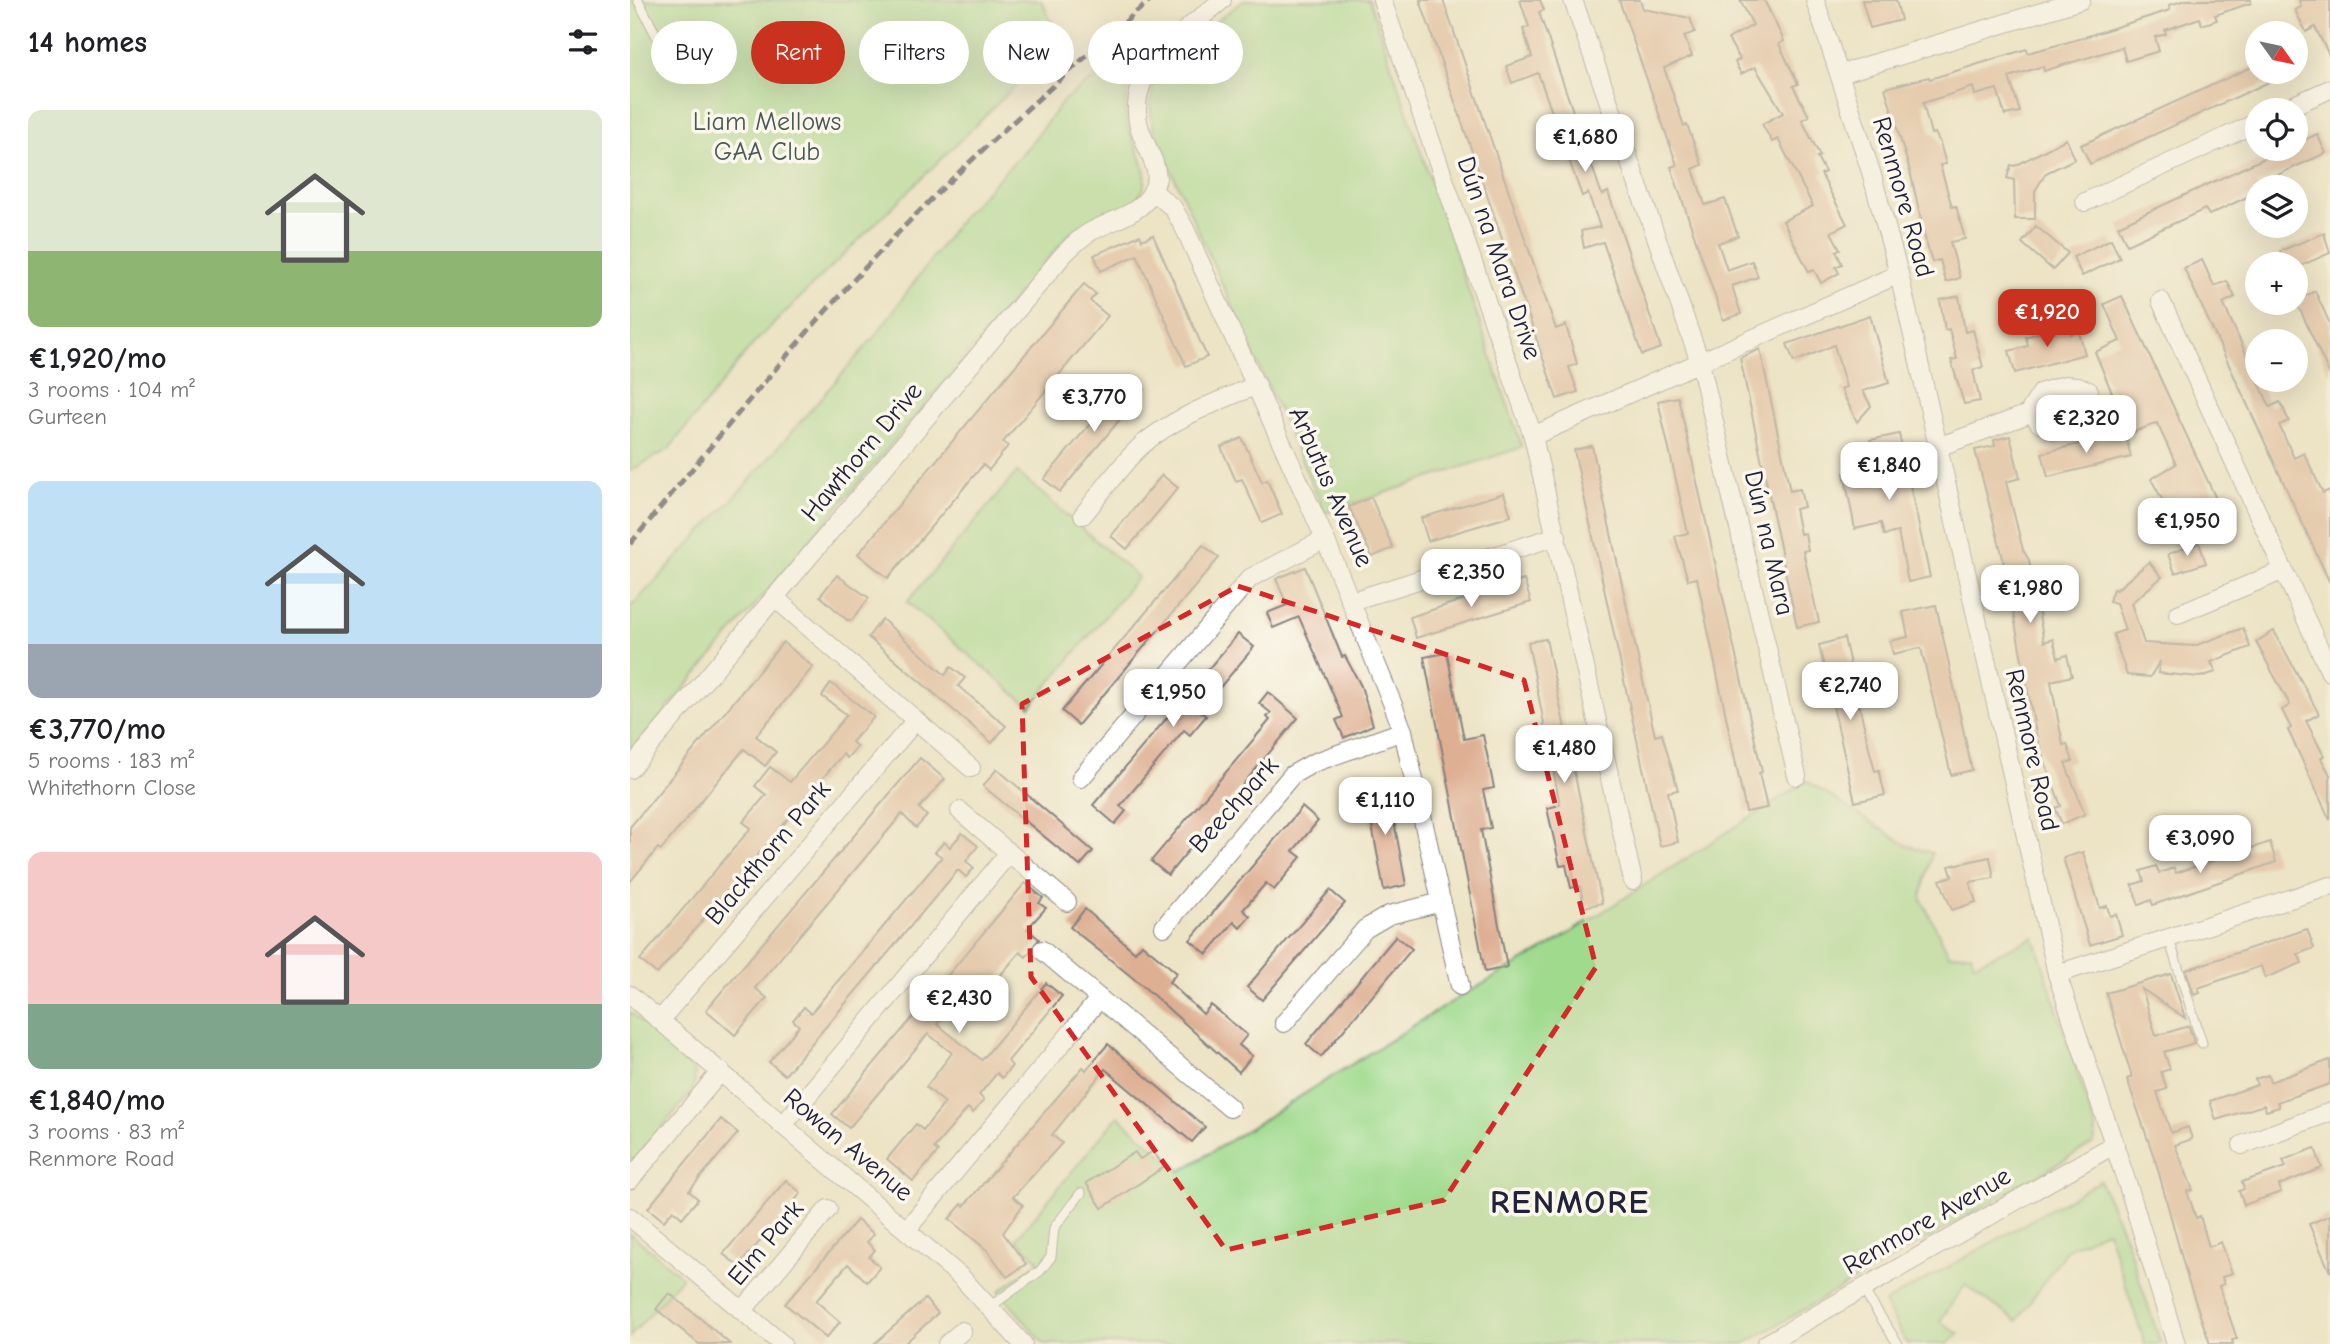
<!DOCTYPE html>
<html lang="en">
<head>
<meta charset="utf-8">
<style>
  body { margin:0; font-family:"Comic Neue",sans-serif; background:#f6f6f6; color:#202124; height:100vh; display:flex; flex-direction:column; font-size:26px; white-space:nowrap }
  * { box-sizing:border-box; margin:0 }
  p { font-size:23px; color:#757577 }
  .icon { flex:none; width:38px; height:38px; fill:none; stroke:currentColor; stroke-width:2; stroke-linecap:round; stroke-linejoin:round }
  .map { position:relative; flex:1; overflow:hidden }
  .side { display:flex; flex-direction:column; background:#fff; width:630px }
  .side>* { flex:none }
  .guide { position:absolute; left:21px; top:21px; width:665px; height:63px; display:flex; gap:14px }
  .needle { width:46px; rotate:123deg }
  .controls { position:absolute; left:1615px; top:21px; display:grid; gap:14px }
  .controls a { display:grid; place-items:center; width:63px; height:63px; border-radius:50%; background:#fff; box-shadow:0 7px 28px #0002; font-size:35px }
  .price { position:absolute; translate:-50% -60px; padding:0 16px; border-radius:14px; background:#fff; color:#222; font-size:23px; line-height:46px; filter:drop-shadow(0 2px 4px #0008) }
  .price::after { content:''; position:absolute; left:50%; top:42px; width:21px; height:16px; margin-left:-10px; background:inherit; clip-path:polygon(0 0,100% 0,50% 100%) }
  .price.active { background:#c8321e; color:#fff }
  ul { padding:0; list-style:none }
  li { display:grid; align-content:center; gap:14px; height:371px; padding:0 28px }
  li span { display:grid; place-items:center; height:217px; border-radius:14px; color:#555 }
  li>.icon { margin-inline-start:auto }
  span .icon { width:126px; height:126px; fill:#fffc; stroke-width:1 }
  li b { font-size:30px }
  h2 { display:flex; justify-content:space-between; align-items:center; height:84px; padding:0 28px; font-size:30px }
  .tag { padding:0 24px; border-radius:32px; background:#fff; box-shadow:0 7px 28px #0002; font-size:24px; line-height:63px }
  .tag.active { background:#c8321e; color:#fff }
  main { display:flex; flex:1; min-height:0 }
  .map>svg:first-child { display:block }
</style>
</head>
<body>
<main>
<section class="side">
<h2>14 homes<svg class="icon" aria-label="filters" viewBox="0 0 24 24"><path d="M4 7h16M4 17h16"/><circle cx="9" cy="7" r="2"/><circle cx="15" cy="17" r="2"/></svg></h2>
<ul>
<li><span style="background:linear-gradient(#dfe7d0 65%,#8fb573 0)"><svg class="icon" aria-label="home" viewBox="0 0 24 24"><path d="M3 11l9-7 9 7M6 9v11h12V9"/></svg></span><div><b>€1,920/mo</b><p>3 rooms · 104 m²</p><p>Gurteen</p></div></li>
<li><span style="background:linear-gradient(#bfe0f5 75%,#9aa5b1 0)"><svg class="icon" aria-label="home" viewBox="0 0 24 24"><path d="M3 11l9-7 9 7M6 9v11h12V9"/></svg></span><div><b>€3,770/mo</b><p>5 rooms · 183 m²</p><p>Whitethorn Close</p></div></li>
<li><span style="background:linear-gradient(#f6c9c9 70%,#7fa58c 0)"><svg class="icon" aria-label="home" viewBox="0 0 24 24"><path d="M3 11l9-7 9 7M6 9v11h12V9"/></svg></span><div><b>€1,840/mo</b><p>3 rooms · 83 m²</p><p>Renmore Road</p></div></li>
</ul>
</section>
<div class="map">
<svg width="1700" height="1344" viewBox="0 0 1700 1344">
  <rect width="100%" height="100%" fill="#fbf7ec"/>
  <filter id="ink" filterUnits="userSpaceOnUse"><feTurbulence type="fractalNoise" baseFrequency=".0143" numOctaves="2"/><feDisplacementMap in="SourceGraphic" scale="14" xChannelSelector="R" yChannelSelector="G"/><feConvolveMatrix kernelMatrix="1 2 1 2 8 2 1 2 1" color-interpolation-filters="sRGB"/></filter>
  <filter id="wash" filterUnits="userSpaceOnUse"><feTurbulence type="fractalNoise" baseFrequency=".00686" numOctaves="4" result="noise"/><feDisplacementMap in="SourceGraphic" scale="28" xChannelSelector="R" yChannelSelector="G"/><feGaussianBlur stdDeviation="1.57" result="paint"/><feColorMatrix in="noise" values="0 0 0 0 0 0 0 0 0 0 0 0 0 0 0 0 0 1.4 0 .05"/><feComposite in="paint" operator="in"/></filter>
  <g filter="url(#wash)">
    <rect width="100%" height="100%" fill="#ede4c6"/>
    <g fill="#9fda8d" stroke="#607e64" stroke-width="2">
      <path d="M0 0H411L431 41 124 343 39 449 0 471Z"/>
      <path d="M614 0H739L892 447 695 513 524 132C522 118 518 102 523 88 533 58 589 20 614 0Z"/>
      <path d="M489 61 504 71C499 88 494 102 496 119 501 148 533 179 502 203 484 218 457 219 439 234L0 753V608L111 490 245 336 332 217 397 148 434 100Z"/>
      <path d="M1448 391 1457 406 1451 417 1418 422 1410 408 1413 399Z"/>
      <path d="M387 472 508 577 400 707 277 602Z"/>
      <path d="M1177 781 1276 845 1302 853 1291 898 1319 955 1341 953 1344 964 1404 937 1466 1130 1464 1143 1114 1344H414L369 1291 409 1261 386 1239 488 1116 551 1171 818 1004 921 945Z"/>
      <path d="M0 1012 59 1062C67 1071 66 1083 61 1093L0 1165Z"/>
      <path d="M1470 1181 1495 1237 1531 1344H1515L1477 1230 1437 1249 1387 1321 1335 1285 1310 1321 1329 1334 1317 1344H1277L1254 1303Z"/>
      <path d="M0 1233 52 1277 0 1337Z"/>
    </g>
    <g id="blocks">
      <g fill="#deaf93">
        <path d="M790 0H813L926 329 936 325 947 364 939 367 948 392 927 399Z"/>
        <path d="M890 0H910L914 10 909 12 927 65 972 195 978 192 1031 348 1012 355 973 242 954 248 951 231 970 227 958 193 952 196 908 73 882 83 876 66 902 57 893 29 899 27Z"/>
        <path d="M989 0H1010L1013 9 1060 18 1065 32 1054 36 1062 56 1034 68 1054 126 1057 125 1072 165 1063 169 1075 205 1095 199 1108 236 1088 243 1097 270 1122 261 1128 277 1102 286 1111 314 1093 320 1041 167 1047 165Z"/>
        <path d="M1110 0H1134L1140 12 1154 41 1149 44 1168 84 1163 86 1179 116 1172 120 1190 156 1187 157 1195 172 1191 174 1217 224 1201 232 1210 249 1206 251 1212 264 1206 267 1209 273 1191 283 1184 270 1179 272 1153 221 1183 206 1148 139 1142 142 1132 124 1153 113 1125 67 1111 74 1105 62 1110 59 1098 39 1123 25Z"/>
        <path d="M1232 0H1266L1271 20 1240 28Z"/>
        <path d="M1556 0H1621V3L1585 15 1587 20 1572 25 1570 18 1535 30 1536 34 1525 37 1529 51 1496 61 1492 47 1414 71 1413 66 1379 77 1390 112 1375 115 1367 89 1345 95 1343 87 1293 103 1301 134 1305 133 1310 143 1316 164 1310 165 1322 207 1326 206 1335 239 1320 242 1330 278 1316 282 1310 260 1302 262 1296 242 1280 171 1255 88 1299 77 1300 79 1397 49 1398 53 1442 41 1540 10 1539 5Z"/>
        <path d="M1669 0H1700V57L1685 27 1676 32 1665 10 1671 7Z"/>
        <path d="M1628 64V72H1661L1460 164 1451 145Z"/>
        <path d="M1687 134 1696 153 1627 184 1628 192 1579 215 1575 209 1497 245 1488 226 1654 149H1666V144Z"/>
        <path d="M1436 139 1445 159 1416 173 1405 191V219H1385L1384 180 1377 178 1381 165 1385 166Z"/>
        <path d="M1406 226 1438 253 1423 270 1392 243Z"/>
        <path d="M1694 233 1700 253 1666 268V264H1656L1650 251Z"/>
        <path d="M510 235 512 240 523 235 577 357 556 366 507 255 471 271 464 255Z"/>
        <path d="M1481 239 1490 258 1452 276 1443 257Z"/>
        <path d="M1572 260 1584 286 1597 281 1605 297 1593 303 1640 407 1650 402 1659 421 1649 425 1664 458 1674 453 1693 493 1700 490V583L1554 268Z"/>
        <path d="M454 284 466 294 460 301 478 316 373 442 378 446 359 470 353 465 258 578 228 554Z"/>
        <path d="M1685 291 1700 324V375L1666 301Z"/>
        <path d="M1329 296 1335 332 1343 330 1353 367 1343 370 1350 401 1334 404 1321 360 1327 359 1319 329 1315 330 1310 300Z"/>
        <path d="M1492 296 1600 529 1574 541 1539 512 1521 479 1546 464 1527 423 1499 434 1465 352 1490 341 1474 304Z"/>
        <path d="M1240 315 1259 383 1233 391 1241 406 1227 422 1211 389 1216 387 1204 345 1164 362 1157 344Z"/>
        <path d="M1437 323 1441 334 1449 332 1455 354 1385 373 1379 351 1398 346 1396 337Z"/>
        <path d="M1130 349 1160 491 1170 489 1174 507 1165 509 1170 534 1175 533 1178 550 1173 551 1189 622 1167 627 1110 358Z"/>
        <path d="M500 376 515 389 430 492 414 479Z"/>
        <path d="M1048 397 1132 772 1129 773 1137 808 1116 812 1067 578 1058 580 1045 536 1058 533 1028 401Z"/>
        <path d="M1495 433 1501 457 1418 477 1412 453Z"/>
        <path d="M1269 434 1300 577 1278 582 1268 532 1254 535 1251 523 1225 529 1214 473 1246 466 1240 440Z"/>
        <path d="M1380 436 1390 478 1376 482 1393 550 1399 560 1414 642 1423 639 1428 658 1437 655 1442 676 1421 681 1422 688 1433 745 1437 744 1443 761 1435 763 1455 814 1432 824 1425 808 1431 806 1407 739 1372 554 1345 450 1365 446 1364 440Z"/>
        <path d="M612 438 632 482 637 480 652 514 632 523 612 479 606 481 591 447Z"/>
        <path d="M962 446 1021 718 1025 736 1032 734 1048 790 1038 792 1048 842 1030 846 944 450Z"/>
        <path d="M532 475 548 488 497 549 481 536Z"/>
        <path d="M874 493 881 516 798 541 791 518Z"/>
        <path d="M741 497 763 548 742 557 719 507Z"/>
        <path d="M1569 543 1576 563 1545 573 1538 554Z"/>
        <path d="M573 545 589 558 448 725 432 711Z"/>
        <path d="M1519 562 1532 577 1501 603 1514 643 1564 646 1613 628 1620 647 1581 662 1586 672 1570 677 1528 673 1530 661 1520 677 1497 675 1483 634 1495 630 1486 603 1479 601 1483 589 1486 590Z"/>
        <path d="M675 567 712 657 715 656 731 686 743 725 714 738 706 720 713 717 669 617 643 628 637 613 657 605 646 579Z"/>
        <path d="M207 575 239 598 222 620H217L190 596Z"/>
        <path d="M894 580 901 602 786 638 780 617Z"/>
        <path d="M1306 605 1342 770 1321 775 1291 648 1263 654 1260 641 1278 637 1273 612Z"/>
        <path d="M252 619 315 675 321 667 335 678 328 686 376 726 362 743 238 637Z"/>
        <path d="M1644 631 1689 714 1676 721 1694 756 1691 758 1700 775V820L1658 730 1661 728 1652 710 1660 705 1626 642Z"/>
        <path d="M608 634 624 647 570 711 576 716 560 735 554 730 490 806 496 811 485 824 463 805Z"/>
        <path d="M1214 638 1240 752 1245 771 1249 770 1255 795 1225 802 1189 645Z"/>
        <path d="M916 639 972 903 954 907 950 886 941 888 936 865 930 866 917 808 930 805 898 642Z"/>
        <path d="M153 642 183 667 126 736 146 752 135 766 114 749 31 850 28 848 0 882V827Z"/>
        <path d="M817 653 834 739 853 735 864 788 853 790 861 828 851 830 877 967 855 972 794 657Z"/>
        <path d="M201 683 244 717 222 742 227 747 217 758 213 754 27 974 10 960 121 828 113 822 136 795 125 786 140 767 160 782 217 715 192 696Z"/>
        <path d="M638 692 668 718 538 875 521 861 640 720 637 717 641 713 629 703Z"/>
        <path d="M290 758 315 779 289 808 297 816 286 828 272 814 125 988 137 998 105 1035 76 1010Z"/>
        <path d="M367 769 463 851 450 866 353 786Z"/>
        <path d="M757 784 776 885 754 890 735 788Z"/>
        <path d="M672 807 688 821 663 851 671 857 644 890 636 883 613 910 620 916 610 928 604 922 577 954 560 940Z"/>
        <path d="M332 833 348 846 336 861 344 868 336 877 328 870 155 1075 139 1062 169 1026 163 1020 174 1007 181 1013 312 857 305 852 314 842 320 847Z"/>
        <path d="M1640 842 1646 862 1523 905 1521 900 1509 905 1502 885 1514 881 1511 871 1526 866 1529 873 1544 868 1546 873Z"/>
        <path d="M1453 852 1470 908 1477 906 1480 916 1486 914 1492 935 1460 945 1433 858Z"/>
        <path d="M1360 857 1364 878 1340 882 1346 902 1322 910 1310 880 1322 876 1319 866Z"/>
        <path d="M395 883 413 898 409 903 416 908 397 929 409 939 396 957 390 952 353 996 340 984 307 1024 352 1060 416 983 432 996 378 1061 382 1066 372 1078 367 1073 349 1095 354 1100 343 1113 338 1108 304 1148 308 1152 283 1181 257 1159 286 1124 293 1130 315 1103 296 1087 322 1053 298 1034 219 1128 202 1114Z"/>
        <path d="M700 890 715 903 632 1000 617 987Z"/>
        <path d="M455 909 505 952 512 944 547 973 539 982 573 1014 581 1005 617 1035 609 1045 622 1056 609 1072 513 986 440 927Z"/>
        <path d="M1677 929 1684 948 1668 954 1672 963 1635 978 1631 966 1568 988 1570 993 1564 995 1556 970Z"/>
        <path d="M766 936 782 949 691 1057 676 1044Z"/>
        <path d="M1541 974 1555 1018 1512 989 1526 1036 1559 1026 1564 1043 1534 1052 1540 1069 1531 1072 1537 1089 1527 1092 1541 1133 1558 1127 1562 1139 1545 1145 1563 1190 1557 1191 1566 1218 1570 1216 1579 1247 1591 1242 1602 1273 1592 1277 1594 1284 1589 1286 1607 1339 1602 1340 1603 1344H1580L1558 1280 1527 1166 1497 1079 1502 1077 1476 993Z"/>
        <path d="M478 1044 575 1127 562 1142 475 1069 422 1135 432 1143 383 1197 393 1205 373 1233 396 1264 377 1277 358 1251 319 1219 332 1204 334 1206 453 1067 456 1070Z"/>
        <path d="M1700 1060V1084L1647 1102 1649 1107 1636 1111 1634 1105 1586 1120 1580 1101 1627 1085 1625 1079 1638 1075 1640 1082Z"/>
        <path d="M91 1119 108 1133 59 1191 68 1199 52 1218 43 1210 34 1221 18 1208Z"/>
        <path d="M1685 1148 1692 1168 1649 1185 1651 1192 1614 1205 1609 1191 1614 1189 1612 1182 1656 1167 1653 1160Z"/>
        <path d="M523 1151 534 1167 472 1208 456 1183 505 1152 510 1159Z"/>
        <path d="M156 1180 171 1193 109 1266 93 1254Z"/>
        <path d="M1700 1215V1272L1679 1224Z"/>
        <path d="M227 1220 244 1234 237 1242 245 1250 239 1257 250 1267 237 1282 218 1264 186 1301 210 1322 196 1338 155 1304Z"/>
        <path d="M39 1293 71 1319 100 1344H69L26 1309Z"/>
        <path d="M295 1299 308 1313 274 1344H244Z"/>
      </g>
    </g>
  </g>
  <g filter="url(#ink)">
    <use href="#blocks" fill-opacity="0" stroke="#888380" stroke-width="2"/>
    <g fill="none" stroke-linecap="round" stroke-linejoin="round">
      <g stroke="#888380" stroke-width="11">
        <g id="lane">
          <path d="M8 0 26 35"/>
          <path d="M1539 939 1572 1043"/>
          <path d="M1232 1288 1268 1344"/>
          <path d="M361 1306 410 1271 421 1257 424 1228 451 1193"/>
        </g>
      </g>
      <g stroke="#888380" stroke-width="20">
        <g id="street">
          <path d="M752 0 903 436 1003 881"/>
          <path d="M943 0 1070 362 1167 776"/>
          <path d="M1185 0 1241 172 1269 274 1427 974 1500 1192 1546 1344"/>
          <path d="M1210 74 1451 0"/>
          <path d="M1653 110 1700 89"/>
          <path d="M523 191 543 208 555 229 695 539 763 705 773 731 830 986"/>
          <path d="M1455 202 1628 122"/>
          <path d="M1531 301 1700 672"/>
          <path d="M1435 385 1448 386 1459 391 1464 410 1454 422 1424 430 1409 423 1401 409 1412 392Z"/>
          <path d="M903 436 1269 274"/>
          <path d="M1308 447 1401 413"/>
          <path d="M453 515C472 492 490 465 512 445 543 418 589 401 627 385"/>
          <path d="M144 597 341 768"/>
          <path d="M722 601 927 536"/>
          <path d="M1548 614 1652 571"/>
          <path d="M0 769 434 254C442 246 450 238 460 232 487 217 519 214 527 178 526 158 512 142 508 122 498 66 555 32 592 0"/>
          <path d="M451 778 620 578 695 539"/>
          <path d="M330 811 437 902"/>
          <path d="M534 927 662 775 683 763 773 731"/>
          <path d="M412 950 600 1108"/>
          <path d="M1427 974 1700 886"/>
          <path d="M0 995 331 1277 393 1344"/>
          <path d="M30 1020 286 720"/>
          <path d="M654 1023 735 929 759 915 812 902"/>
          <path d="M154 1124 379 853"/>
          <path d="M1612 1145 1700 1112"/>
          <path d="M0 1180 91 1071"/>
          <path d="M0 1217 152 1344"/>
          <path d="M277 1229 469 999"/>
          <path d="M113 1310 198 1209"/>
          <path d="M317 1344 332 1331"/>
          <path d="M1136 1344 1485 1144"/>
        </g>
      </g>
      <use href="#lane" stroke="#fff" stroke-width="9"/>
      <use href="#street" stroke="#fff" stroke-width="18"/>
      <path stroke="#22223b" stroke-width="5" stroke-dasharray="10 5" stroke-linecap="butt" d="M0 544C87 440 172 332 267 234 347 151 434 76 520 0"/>
    </g>
  </g>
  <path d="M0 0H1700V1344H0ZM608 586 894 680 966 967 814 1200 596 1250 401 977 392 704Z" fill="#ede4c6" fill-opacity=".55" fill-rule="evenodd"/>
  <path fill="none" stroke="#d62828" stroke-width="5" stroke-dasharray="14 9" stroke-linejoin="round" d="M608 586 894 680 966 967 814 1200 596 1250 401 977 392 704Z"/>
  <g text-anchor="middle" dominant-baseline="central" stroke-width="7" stroke-linejoin="round" paint-order="stroke">
    <g font-size="26" fill="#485954" stroke="#fbf7ec">
      <text x="137" y="122">Liam Mellows<tspan x="137" dy="30">GAA Club</tspan></text>
    </g>
    <g font-size="26" fill="#22223b" stroke="#fbf7ec">
      <text transform="translate(1273 197) rotate(74)">Renmore Road</text>
      <text transform="translate(869 258) rotate(71)">Dún na Mara Drive</text>
      <text transform="translate(232 452) rotate(-50)">Hawthorn Drive</text>
      <text transform="translate(701 487) rotate(66)">Arbutus Avenue</text>
      <text transform="translate(1139 543) rotate(77)">Dún na Mara</text>
      <text transform="translate(1402 750) rotate(77)">Renmore Road</text>
      <text transform="translate(604 805) rotate(-48)">Beechpark</text>
      <text transform="translate(138 853) rotate(-50)">Blackthorn Park</text>
      <text transform="translate(218 1145) rotate(40)">Rowan Avenue</text>
      <text transform="translate(1297 1221) rotate(-30)">Renmore Avenue</text>
      <text transform="translate(136 1243) rotate(-50)">Elm Park</text>
    </g>
    <g font-size="33" font-weight="bold" letter-spacing="2" fill="#22223b" stroke="#fbf7ec">
      <text x="940" y="1202">RENMORE</text>
    </g>
  </g>
</svg>
<div class="controls">
<a><svg class="needle" viewBox="-14 -14 28 28"><path d="M0-13l5 13h-10z" fill="#e53935"/><path d="M0 13l5-13h-10z" fill="#757577"/></svg></a>
<a><svg class="icon" aria-label="locate" viewBox="0 0 24 24"><circle cx="12" cy="12" r="6"/><path d="M12 2v4M12 18v4M2 12h4M18 12h4"/></svg></a>
<a><svg class="icon" aria-label="layers" viewBox="0 0 24 24"><path d="M12 4l9 5-9 5-9-5zM3 14l9 5 9-5"/></svg></a>
<a>+</a>
<a>−</a>
</div>
<b class="price" style="left:955px;top:174px">€1,680</b>
<b class="price active" style="left:1417px;top:349px">€1,920</b>
<b class="price" style="left:464px;top:434px">€3,770</b>
<b class="price" style="left:1456px;top:455px">€2,320</b>
<b class="price" style="left:1259px;top:502px">€1,840</b>
<b class="price" style="left:1557px;top:558px">€1,950</b>
<b class="price" style="left:841px;top:609px">€2,350</b>
<b class="price" style="left:1400px;top:625px">€1,980</b>
<b class="price" style="left:1220px;top:722px">€2,740</b>
<b class="price" style="left:543px;top:729px">€1,950</b>
<b class="price" style="left:934px;top:785px">€1,480</b>
<b class="price" style="left:755px;top:837px">€1,110</b>
<b class="price" style="left:1570px;top:875px">€3,090</b>
<b class="price" style="left:329px;top:1035px">€2,430</b>
<div class="guide">
<a class="tag">Buy</a>
<a class="tag active">Rent</a>
<a class="tag">Filters</a>
<a class="tag">New</a>
<a class="tag">Apartment</a>
</div>
</div>
</main>
</body>
</html>
